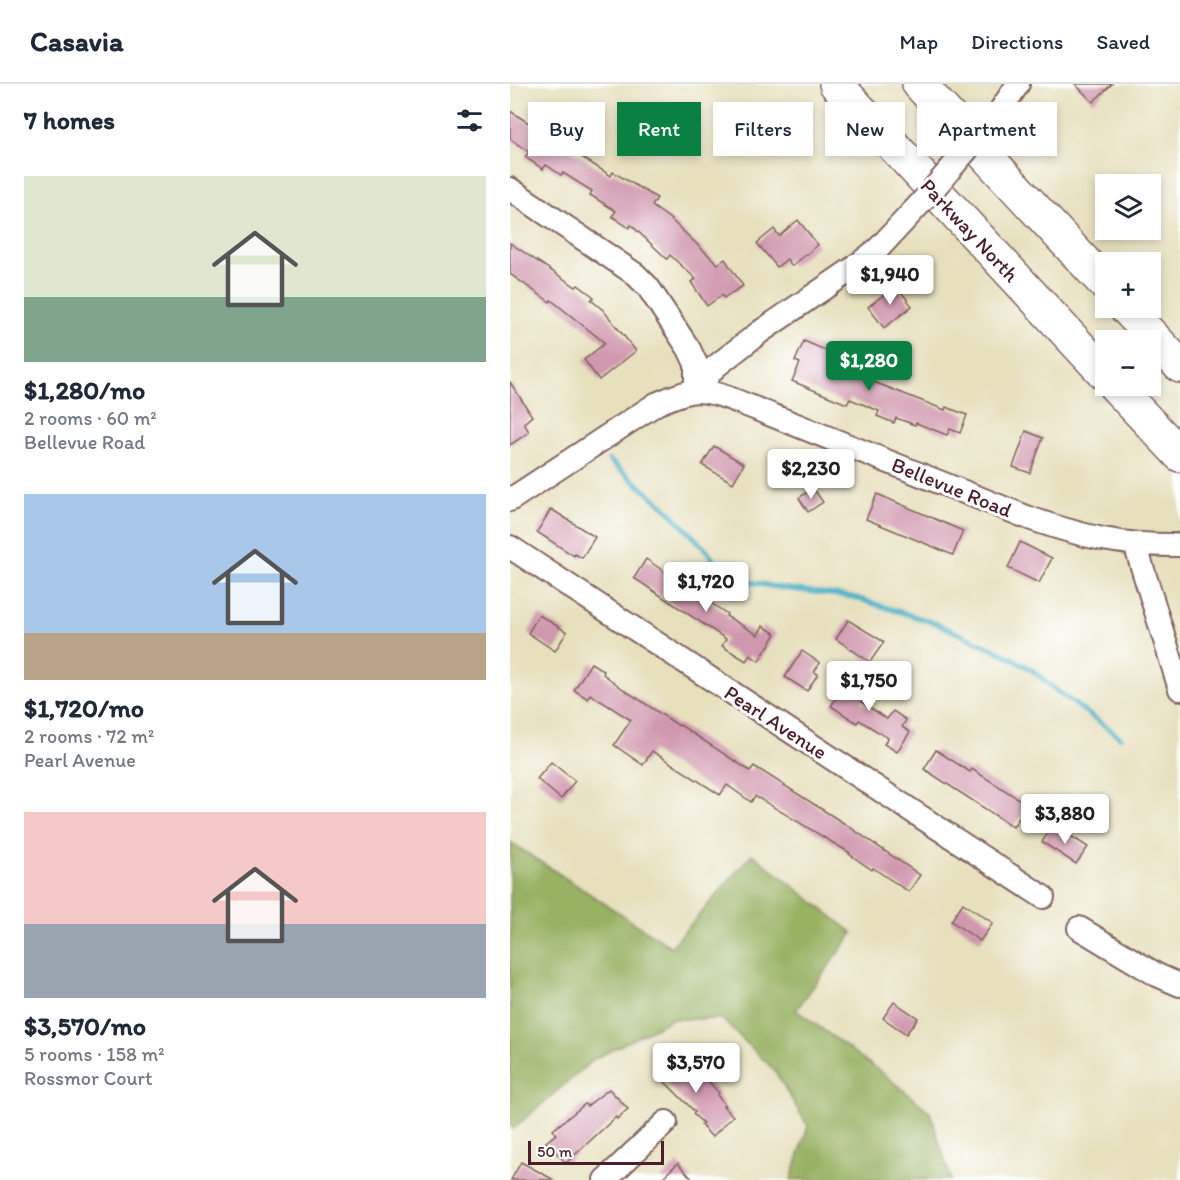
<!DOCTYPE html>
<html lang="en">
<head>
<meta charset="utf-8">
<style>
  body { margin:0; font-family:Itim,sans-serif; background:#f2f2f3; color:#1f2937; height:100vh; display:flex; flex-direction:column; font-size:22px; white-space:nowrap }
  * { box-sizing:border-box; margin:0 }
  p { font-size:20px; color:#747a83 }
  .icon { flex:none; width:33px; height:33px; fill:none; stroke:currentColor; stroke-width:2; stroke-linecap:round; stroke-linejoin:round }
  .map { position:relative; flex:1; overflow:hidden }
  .side { display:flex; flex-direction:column; background:#fff; width:510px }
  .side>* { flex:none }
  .hud { position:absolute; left:18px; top:18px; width:561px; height:54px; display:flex; gap:12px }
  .tools { position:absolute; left:585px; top:90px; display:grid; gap:12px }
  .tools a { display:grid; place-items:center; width:66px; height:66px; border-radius:0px; background:#fff; box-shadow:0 3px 9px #0003; font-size:30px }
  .scale { position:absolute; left:18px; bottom:15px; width:136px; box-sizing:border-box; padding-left:6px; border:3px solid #4a1f2b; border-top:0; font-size:16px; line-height:21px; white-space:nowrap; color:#4a1f2b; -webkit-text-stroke:4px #fff; paint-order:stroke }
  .price { position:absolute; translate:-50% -51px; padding:0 14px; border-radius:6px; background:#fff; color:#222; font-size:20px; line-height:39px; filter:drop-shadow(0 2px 3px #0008) }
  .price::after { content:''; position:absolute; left:50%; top:36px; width:18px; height:14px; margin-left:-9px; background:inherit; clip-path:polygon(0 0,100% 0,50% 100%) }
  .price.selected { background:#0b8043; color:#fff }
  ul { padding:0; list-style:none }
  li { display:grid; align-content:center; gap:12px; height:318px; padding:0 24px }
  li span { display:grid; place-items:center; height:186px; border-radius:0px; color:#555 }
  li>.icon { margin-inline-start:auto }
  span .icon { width:108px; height:108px; fill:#fffc; stroke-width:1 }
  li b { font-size:26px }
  h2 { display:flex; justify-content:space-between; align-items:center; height:72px; padding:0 24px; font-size:26px }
  .pill { padding:0 21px; border-radius:0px; background:#fff; box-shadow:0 3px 9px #0003; font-size:21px; line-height:54px }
  .pill.selected { background:#0b8043; color:#fff }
  header { display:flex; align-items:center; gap:36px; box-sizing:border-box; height:84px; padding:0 30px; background:#fff; border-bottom:2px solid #e0e1e3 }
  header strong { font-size:28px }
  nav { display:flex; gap:33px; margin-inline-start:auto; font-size:21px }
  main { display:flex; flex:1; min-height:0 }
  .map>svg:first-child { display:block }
</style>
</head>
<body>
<header>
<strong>Casavia</strong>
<nav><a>Map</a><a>Directions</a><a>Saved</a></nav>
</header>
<main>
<section class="side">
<h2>7 homes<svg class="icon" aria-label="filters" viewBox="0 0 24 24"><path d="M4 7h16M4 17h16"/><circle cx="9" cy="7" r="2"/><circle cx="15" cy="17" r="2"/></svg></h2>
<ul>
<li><span style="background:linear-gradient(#dfe7d0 65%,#7fa58c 0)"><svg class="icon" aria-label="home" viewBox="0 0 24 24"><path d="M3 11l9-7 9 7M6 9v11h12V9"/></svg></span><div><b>$1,280/mo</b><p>2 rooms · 60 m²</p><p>Bellevue Road</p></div></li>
<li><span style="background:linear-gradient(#a9c7e8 75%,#b9a48a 0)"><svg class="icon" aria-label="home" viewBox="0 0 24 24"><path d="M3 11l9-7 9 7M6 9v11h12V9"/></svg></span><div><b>$1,720/mo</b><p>2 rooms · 72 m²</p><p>Pearl Avenue</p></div></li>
<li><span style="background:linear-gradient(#f6c9c9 60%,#9aa5b1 0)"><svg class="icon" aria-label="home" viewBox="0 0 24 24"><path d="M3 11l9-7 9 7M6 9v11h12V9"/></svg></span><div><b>$3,570/mo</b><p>5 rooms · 158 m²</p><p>Rossmor Court</p></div></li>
</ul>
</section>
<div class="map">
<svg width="670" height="1096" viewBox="0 0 670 1096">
  <rect width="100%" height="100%" fill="#fff"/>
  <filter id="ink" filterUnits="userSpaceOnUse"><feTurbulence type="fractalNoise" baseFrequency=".0167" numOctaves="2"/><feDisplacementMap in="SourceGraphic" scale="12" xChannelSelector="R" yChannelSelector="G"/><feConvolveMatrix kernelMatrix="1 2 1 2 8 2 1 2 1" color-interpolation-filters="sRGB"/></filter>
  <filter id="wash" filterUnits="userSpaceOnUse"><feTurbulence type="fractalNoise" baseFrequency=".008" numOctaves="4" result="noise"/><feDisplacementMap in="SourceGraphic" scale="24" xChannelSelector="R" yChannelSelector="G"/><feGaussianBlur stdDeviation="1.35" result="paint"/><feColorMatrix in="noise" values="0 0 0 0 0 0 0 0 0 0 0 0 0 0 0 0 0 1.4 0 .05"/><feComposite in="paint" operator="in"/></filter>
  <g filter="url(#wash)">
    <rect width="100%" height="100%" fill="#e6e0bd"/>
    <path fill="#98b264" stroke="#716848" stroke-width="1.5" d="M0 758 161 863 242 770 343 849 286 926 375 991 420 1028 441 1096H281L298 1042 264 986 212 935H162L84 975 3 1045 0 1042Z"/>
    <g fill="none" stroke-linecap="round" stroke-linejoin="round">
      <path stroke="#42acc2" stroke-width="5" d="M99 376 156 424 198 468 208 483 229 496 272 504 343 513 425 539 496 571 522 586 547 607 610 653"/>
    </g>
    <g id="blocks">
      <g fill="#d098ae">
        <path d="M565 0H602L583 18Z"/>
        <path d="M0 27 101 92 103 88 147 114 142 122 159 134 208 180 215 175 233 202 214 214 212 211 197 222 181 198 186 195 160 171 157 175 121 141 119 144 102 132 106 127 80 111 82 107 53 89 51 91 36 81 33 85 15 73 19 68 0 55Z"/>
        <path d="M288 136 308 161 282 182 277 175 267 183 247 159 264 145 269 152Z"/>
        <path d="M0 159 66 203 68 201 84 213 81 216 93 226 126 267 89 296 74 276 95 259 41 216 40 218 0 190Z"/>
        <path d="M386 201 402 222 374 244 358 223Z"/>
        <path d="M294 257 322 269 321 273 349 285 346 291 435 326 436 323 457 331 450 349 440 345 437 351 406 339 405 341 386 334 384 339 367 332 369 327 340 315 337 320 282 297 290 279 285 277Z"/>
        <path d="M0 298 22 332 14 339 19 348 0 361Z"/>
        <path d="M516 347 533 354 520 389 503 383Z"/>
        <path d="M204 362 234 380 223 399 192 381Z"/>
        <path d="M303 404 313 418 298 428 289 414Z"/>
        <path d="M367 410 453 447 443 471 356 435Z"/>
        <path d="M41 425 85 453 72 474 65 470 64 472 27 448Z"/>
        <path d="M510 458 542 474 529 499 498 484Z"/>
        <path d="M136 475 217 530 216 532 248 551 253 542 266 550 249 577 240 571 236 577 212 562 216 555 124 494Z"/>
        <path d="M29 531 57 548 45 567 18 549Z"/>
        <path d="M338 536 374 558 360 578 326 555Z"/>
        <path d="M292 567 310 579 304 588 308 590 297 607 275 593Z"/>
        <path d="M81 579 94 587 93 590 113 605 169 642 170 641 240 687 244 682 335 740 410 791 399 808 363 784 362 786 339 770 340 769 245 712 241 718 217 701 210 711 142 667 133 681 104 661 121 636 80 610 78 615 64 606Z"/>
        <path d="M346 584 359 592 350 606 356 610 351 618 377 635 383 627 396 636 392 643 400 648 387 668 374 660 378 654 349 636 347 639 321 622Z"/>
        <path d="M426 666 460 688 462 685 518 721 503 743 414 685Z"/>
        <path d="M41 678 65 697 51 715 27 695Z"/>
        <path d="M543 741 578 763 566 780 532 758Z"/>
        <path d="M453 819 483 839 470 857 441 837Z"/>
        <path d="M384 918 408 934 396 950 373 934Z"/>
        <path d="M167 971 177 981 180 978 209 1009 207 1011 215 1021 213 1022 223 1032 202 1053 191 1041 193 1039 183 1030 185 1028 147 990Z"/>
        <path d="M99 1005 118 1025 107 1035 106 1033 56 1079 36 1058 46 1050 43 1046 75 1020 77 1022Z"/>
        <path d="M11 1078 44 1096H1Z"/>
        <path d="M168 1079 183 1096H150Z"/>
      </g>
    </g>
  </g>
  <g filter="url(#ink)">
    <use href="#blocks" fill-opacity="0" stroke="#81635e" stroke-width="1.5"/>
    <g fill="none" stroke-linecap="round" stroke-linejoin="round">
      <g stroke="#81635e" stroke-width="26">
        <g id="minor">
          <path d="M490 27 508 0"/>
          <path d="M0 105 125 190 138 203 179 265 186 280V307"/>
          <path d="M186 307 205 283 250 248 345 183 368 165"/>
          <path d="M0 416 146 320C158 315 172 308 186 307 207 307 230 319 249 326L519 434C574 453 611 462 670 461"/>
          <path d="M625 460 670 605"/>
          <path d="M0 463 533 813"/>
          <path d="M569 844 647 891 670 901"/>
          <path d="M95 1096 156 1038"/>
        </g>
      </g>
      <g stroke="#81635e" stroke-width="36">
        <g id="highway">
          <path d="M326 0 596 291"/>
          <path d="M409 0 596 201"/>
          <path d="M616 224 670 282"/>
          <path d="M605 302 670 371"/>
        </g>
      </g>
      <use href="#minor" stroke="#fff" stroke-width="22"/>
      <use href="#highway" stroke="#fff" stroke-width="33"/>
      <g stroke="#81635e" stroke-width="26" stroke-linecap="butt">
        <path id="minor-bridge" d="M368 165 419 110 490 27"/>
      </g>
      <use href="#minor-bridge" stroke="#fff" stroke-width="22"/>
    </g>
  </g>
  <g text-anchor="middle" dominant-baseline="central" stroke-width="6" stroke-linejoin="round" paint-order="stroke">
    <g font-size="21" fill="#4a1f2b" stroke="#fff">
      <text transform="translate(460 146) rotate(47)">Parkway North</text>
      <text transform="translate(442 403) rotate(22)">Bellevue Road</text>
      <text transform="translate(266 638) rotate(33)">Pearl Avenue</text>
    </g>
  </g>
</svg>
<div class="tools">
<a><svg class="icon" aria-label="layers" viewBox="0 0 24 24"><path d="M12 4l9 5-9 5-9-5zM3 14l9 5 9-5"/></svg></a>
<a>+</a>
<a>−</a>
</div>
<div class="scale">50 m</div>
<b class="price" style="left:380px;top:222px">$1,940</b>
<b class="price selected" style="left:359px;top:308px">$1,280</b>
<b class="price" style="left:301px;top:416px">$2,230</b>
<b class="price" style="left:196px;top:529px">$1,720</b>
<b class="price" style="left:359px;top:628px">$1,750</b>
<b class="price" style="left:555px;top:761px">$3,880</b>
<b class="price" style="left:186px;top:1010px">$3,570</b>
<div class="hud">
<a class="pill">Buy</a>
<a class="pill selected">Rent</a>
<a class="pill">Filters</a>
<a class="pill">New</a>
<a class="pill">Apartment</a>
</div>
</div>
</main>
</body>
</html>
